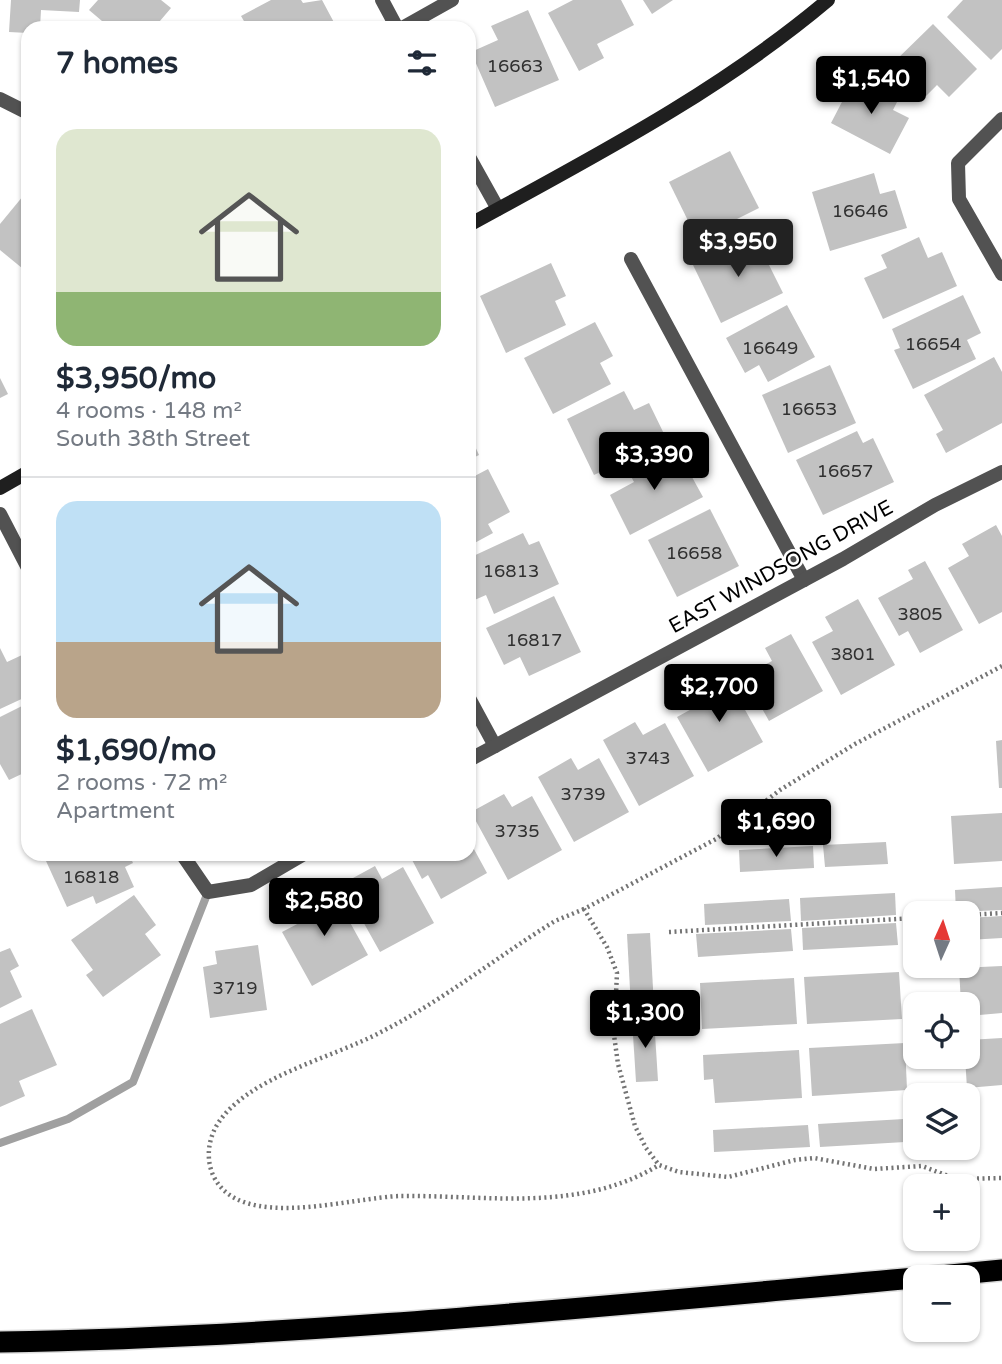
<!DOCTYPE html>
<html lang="en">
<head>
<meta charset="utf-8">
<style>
  body { margin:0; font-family:"Varela Round",sans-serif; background:#f6f6f7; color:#1f2937; height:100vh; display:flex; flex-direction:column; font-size:26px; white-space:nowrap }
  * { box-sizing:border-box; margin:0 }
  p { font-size:23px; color:#747a83 }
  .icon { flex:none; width:38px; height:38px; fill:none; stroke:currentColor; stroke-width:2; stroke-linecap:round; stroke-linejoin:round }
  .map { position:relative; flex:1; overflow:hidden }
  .side { position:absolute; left:21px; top:21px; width:455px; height:840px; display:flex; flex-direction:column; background:#fff; border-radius:21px; box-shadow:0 2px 5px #0004 }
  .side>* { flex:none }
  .needle { width:46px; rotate:3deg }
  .controls { position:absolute; left:903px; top:901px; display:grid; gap:14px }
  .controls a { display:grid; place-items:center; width:77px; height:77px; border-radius:14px; background:#fff; box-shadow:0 2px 5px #0004; font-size:35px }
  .price { position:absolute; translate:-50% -60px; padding:0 16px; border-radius:7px; background:#000; color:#fff; font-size:23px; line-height:46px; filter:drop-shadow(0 2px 4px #0008) }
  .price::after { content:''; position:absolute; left:50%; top:42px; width:21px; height:16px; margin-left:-10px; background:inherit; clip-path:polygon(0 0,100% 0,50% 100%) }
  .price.current { background:#222; color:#fff }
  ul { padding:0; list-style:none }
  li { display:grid; align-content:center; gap:14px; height:371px; padding:0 35px }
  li+li { border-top:2px solid #e0e1e3 }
  li span { display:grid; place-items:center; height:217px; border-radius:21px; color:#555 }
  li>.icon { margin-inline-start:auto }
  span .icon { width:126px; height:126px; fill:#fffc; stroke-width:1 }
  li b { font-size:30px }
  h2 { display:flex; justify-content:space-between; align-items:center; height:84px; padding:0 35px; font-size:30px }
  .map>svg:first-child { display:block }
</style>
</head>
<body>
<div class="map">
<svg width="1002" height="1364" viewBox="0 0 1002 1364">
  <rect width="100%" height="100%" fill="#fff"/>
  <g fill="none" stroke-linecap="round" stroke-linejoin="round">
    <path stroke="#a0a0a0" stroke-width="8" d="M0 1143 68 1119 133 1082 208 892"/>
  </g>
  <g fill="#c2c2c2">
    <path d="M11 0H80L79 12 41 10 40 28H28V33L9 32Z"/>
    <path d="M98 0H161L171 8 154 28H96L102 21 89 10Z"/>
    <path d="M271 0H301L303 3 322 0 337 28H248L241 16Z"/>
    <path d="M573 0H621L634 25 597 44 604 58 579 71 548 13Z"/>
    <path d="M643 0H673L652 14Z"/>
    <path d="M963 0H1002V49L991 60 947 17Z"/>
    <path d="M528 10 559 80 495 107 471 52 498 40 491 26Z"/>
    <path d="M933 24 977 69 949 97 937 85 924 98 891 65Z"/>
    <path d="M855 77 898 100 893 110 909 118 890 154 831 123Z"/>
    <path d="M730 151 759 208 697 239 669 182Z"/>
    <path d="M874 173 880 194 895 190 907 228 830 251 812 192Z"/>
    <path d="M28 190V273L0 250V224Z"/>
    <path d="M754 235 783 293 721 323 693 265Z"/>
    <path d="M919 237 928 258 942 252 957 286 883 319 864 278 887 268 881 255Z"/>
    <path d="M551 263 566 296 555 301 566 325 506 353 480 296Z"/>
    <path d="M963 295 981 333 967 340 976 359 913 389 894 350 900 348 892 329Z"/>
    <path d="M787 305 815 357 768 382 759 365 745 373 726 338Z"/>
    <path d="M595 322 613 356 600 363 611 384 553 414 524 358Z"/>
    <path d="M994 357 1002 372V423L946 453 936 434 943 430 924 395Z"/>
    <path d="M830 365 856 423 788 453 762 395Z"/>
    <path d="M0 378 8 394 0 398Z"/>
    <path d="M624 391 634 410 649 403 667 440 594 475 567 419Z"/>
    <path d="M857 431 863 443 873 438 894 482 823 515 796 460Z"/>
    <path d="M469 433 479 455 469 460Z"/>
    <path d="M665 449 677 473 687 468 703 497 630 535 610 495 634 482 627 469Z"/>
    <path d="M488 469 510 512 488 524 493 533 469 546V479Z"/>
    <path d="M710 509 739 566 677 597 648 540Z"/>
    <path d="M996 525 1002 536V612L979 624 948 568 969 556 962 544Z"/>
    <path d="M523 533 529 545 539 541 559 584 494 614 486 595 470 602 469 558Z"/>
    <path d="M925 561 963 630 920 653 908 631 899 636 878 598 913 579 908 570Z"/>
    <path d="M554 596 581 652 529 676 520 657 504 665 486 628Z"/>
    <path d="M858 599 895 665 841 695 812 642 833 631 825 617Z"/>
    <path d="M791 634 823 691 769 721 744 676 772 661 765 648Z"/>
    <path d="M0 648 7 662 22 655 28 668V696L0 709Z"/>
    <path d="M725 674 763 742 708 772 677 717 697 706 690 693Z"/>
    <path d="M28 703V771L9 780 0 764V717Z"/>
    <path d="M635 722 643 735 665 723 694 776 639 806 603 740Z"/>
    <path d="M1002 740V788H999L996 741Z"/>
    <path d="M571 758 578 770 599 758 629 812 574 842 538 777Z"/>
    <path d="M504 794 512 807 532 796 562 850 508 880 471 812Z"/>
    <path d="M1002 813V861L954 864 951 816Z"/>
    <path d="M469 840 487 873 441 899 428 875 422 879 409 854H469Z"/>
    <path d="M886 842 888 864 825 867 823 845Z"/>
    <path d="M813 846 814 868 740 872 739 850Z"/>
    <path d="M61 854H129L133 863 125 867 134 887 96 904 93 896 67 907 46 861Z"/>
    <path d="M375 866 382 879 403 867 434 923 380 952 342 884Z"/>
    <path d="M1002 887V910L956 912 955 890Z"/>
    <path d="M331 888 368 955 312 986 282 932 303 921 296 907Z"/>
    <path d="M895 893 896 915 801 921 800 898Z"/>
    <path d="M134 895 156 925 145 934 161 955 103 997 86 975 93 970 71 940Z"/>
    <path d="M789 899 791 921 705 925 704 904Z"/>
    <path d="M1002 916V938L968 940V918Z"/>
    <path d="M896 923 898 945 803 950 802 928Z"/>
    <path d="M791 929 793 951 698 957 696 934Z"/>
    <path d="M650 933 654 1007 631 1008 627 934Z"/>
    <path d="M258 945 267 1010 210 1018 203 967 217 964 215 951Z"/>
    <path d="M10 948 19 966 10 971 22 997 0 1008V952Z"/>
    <path d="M1002 966V1013L968 1016V1004H961L959 968Z"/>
    <path d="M899 972 902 1019 807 1024 804 977Z"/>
    <path d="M794 978 797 1024 702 1029 700 983Z"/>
    <path d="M32 1009 57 1065 19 1081 25 1096 0 1107V1024Z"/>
    <path d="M654 1018 658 1081 636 1082 632 1019Z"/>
    <path d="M1002 1038V1085L967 1088 965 1057H968V1040Z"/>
    <path d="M905 1043 907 1090 812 1096 809 1048Z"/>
    <path d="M799 1050 802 1098 715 1103 713 1079 704 1080 703 1055Z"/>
    <path d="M904 1119 905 1142 820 1147 818 1124Z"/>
    <path d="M808 1125 810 1147 714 1152 713 1130Z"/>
  </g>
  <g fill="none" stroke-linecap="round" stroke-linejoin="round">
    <g stroke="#dbdbdb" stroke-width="24">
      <g id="highway">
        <path d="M919 1278 1002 1270"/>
        <path d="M0 1342C306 1337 611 1305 915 1278"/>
      </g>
    </g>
    <g stroke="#747474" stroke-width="4.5" stroke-dasharray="2 3.5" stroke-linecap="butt">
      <path d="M1002 666 855 744 780 790 716 839 584 909 607 947 617 973 614 1035 618 1064 635 1126 646 1148 659 1165 679 1172 728 1177 795 1160 814 1158 874 1169 922 1166 956 1179 1002 1178"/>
      <path d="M584 909 555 921C497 957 442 1001 381 1032 333 1058 246 1077 217 1125 208 1140 206 1159 213 1175 239 1233 351 1197 401 1196 489 1195 580 1213 659 1165"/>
      <path d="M968 915 1002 913"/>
      <path d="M669 932 915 918"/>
    </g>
    <g stroke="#525252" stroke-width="14">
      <path d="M382 0 397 28"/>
      <path d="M402 28 452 0"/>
      <path d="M0 99 28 113"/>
      <path d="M1002 119 958 163 959 199 1002 274"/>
      <path d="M469 157 498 209"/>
      <path d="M631 259 804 580"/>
      <path d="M0 514 28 568"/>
      <path d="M469 698 495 746"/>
      <path d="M469 760 843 559 935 505 1002 472"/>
      <path d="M182 854 208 892 251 885 304 854"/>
    </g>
    <g stroke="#1f1f1f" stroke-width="14">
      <path d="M469 225C593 157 719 92 828 0"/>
      <path d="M0 488 28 472"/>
    </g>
    <use href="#highway" stroke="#000" stroke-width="21"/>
  </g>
  <g text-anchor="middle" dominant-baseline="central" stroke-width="5" stroke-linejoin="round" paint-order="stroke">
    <g font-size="18" fill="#303030">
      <text x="515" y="66">16663</text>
      <text x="860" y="211">16646</text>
      <text x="933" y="344">16654</text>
      <text x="770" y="348">16649</text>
      <text x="809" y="409">16653</text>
      <text x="845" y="471">16657</text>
      <text x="694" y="553">16658</text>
      <text x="511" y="571">16813</text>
      <text x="920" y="614">3805</text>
      <text x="534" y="640">16817</text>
      <text x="853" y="654">3801</text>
      <text x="648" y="758">3743</text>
      <text x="583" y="794">3739</text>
      <text x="517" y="831">3735</text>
      <text x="91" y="877">16818</text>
      <text x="235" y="988">3719</text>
    </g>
    <g font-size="21" fill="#000" stroke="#fff">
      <text transform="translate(781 567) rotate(-29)">EAST WINDSONG DRIVE</text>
    </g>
  </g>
</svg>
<div class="controls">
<a><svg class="needle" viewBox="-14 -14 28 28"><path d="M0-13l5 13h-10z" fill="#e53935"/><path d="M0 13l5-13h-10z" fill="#747a83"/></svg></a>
<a><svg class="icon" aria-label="locate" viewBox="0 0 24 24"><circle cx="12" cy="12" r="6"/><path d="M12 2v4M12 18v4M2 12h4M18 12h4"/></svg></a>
<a><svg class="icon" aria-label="layers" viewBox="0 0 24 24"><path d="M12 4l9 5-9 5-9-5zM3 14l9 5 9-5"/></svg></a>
<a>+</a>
<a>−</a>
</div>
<b class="price" style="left:871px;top:116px">$1,540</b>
<b class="price current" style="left:738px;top:279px">$3,950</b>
<b class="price" style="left:654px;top:492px">$3,390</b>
<b class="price" style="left:719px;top:724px">$2,700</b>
<b class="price" style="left:776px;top:859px">$1,690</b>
<b class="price" style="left:324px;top:938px">$2,580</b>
<b class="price" style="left:645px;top:1050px">$1,300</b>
<section class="side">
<h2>7 homes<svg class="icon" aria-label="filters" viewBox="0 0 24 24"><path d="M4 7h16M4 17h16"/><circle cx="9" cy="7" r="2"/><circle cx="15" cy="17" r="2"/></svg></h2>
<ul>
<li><span style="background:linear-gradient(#dfe7d0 75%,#8fb573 0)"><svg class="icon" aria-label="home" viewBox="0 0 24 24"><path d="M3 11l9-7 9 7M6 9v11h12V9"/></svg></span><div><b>$3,950/mo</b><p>4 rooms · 148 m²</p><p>South 38th Street</p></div></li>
<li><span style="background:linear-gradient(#bfe0f5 65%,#b9a48a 0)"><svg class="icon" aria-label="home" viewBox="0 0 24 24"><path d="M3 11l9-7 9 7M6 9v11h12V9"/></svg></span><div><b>$1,690/mo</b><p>2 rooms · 72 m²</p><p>Apartment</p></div></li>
</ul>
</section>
</div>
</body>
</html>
